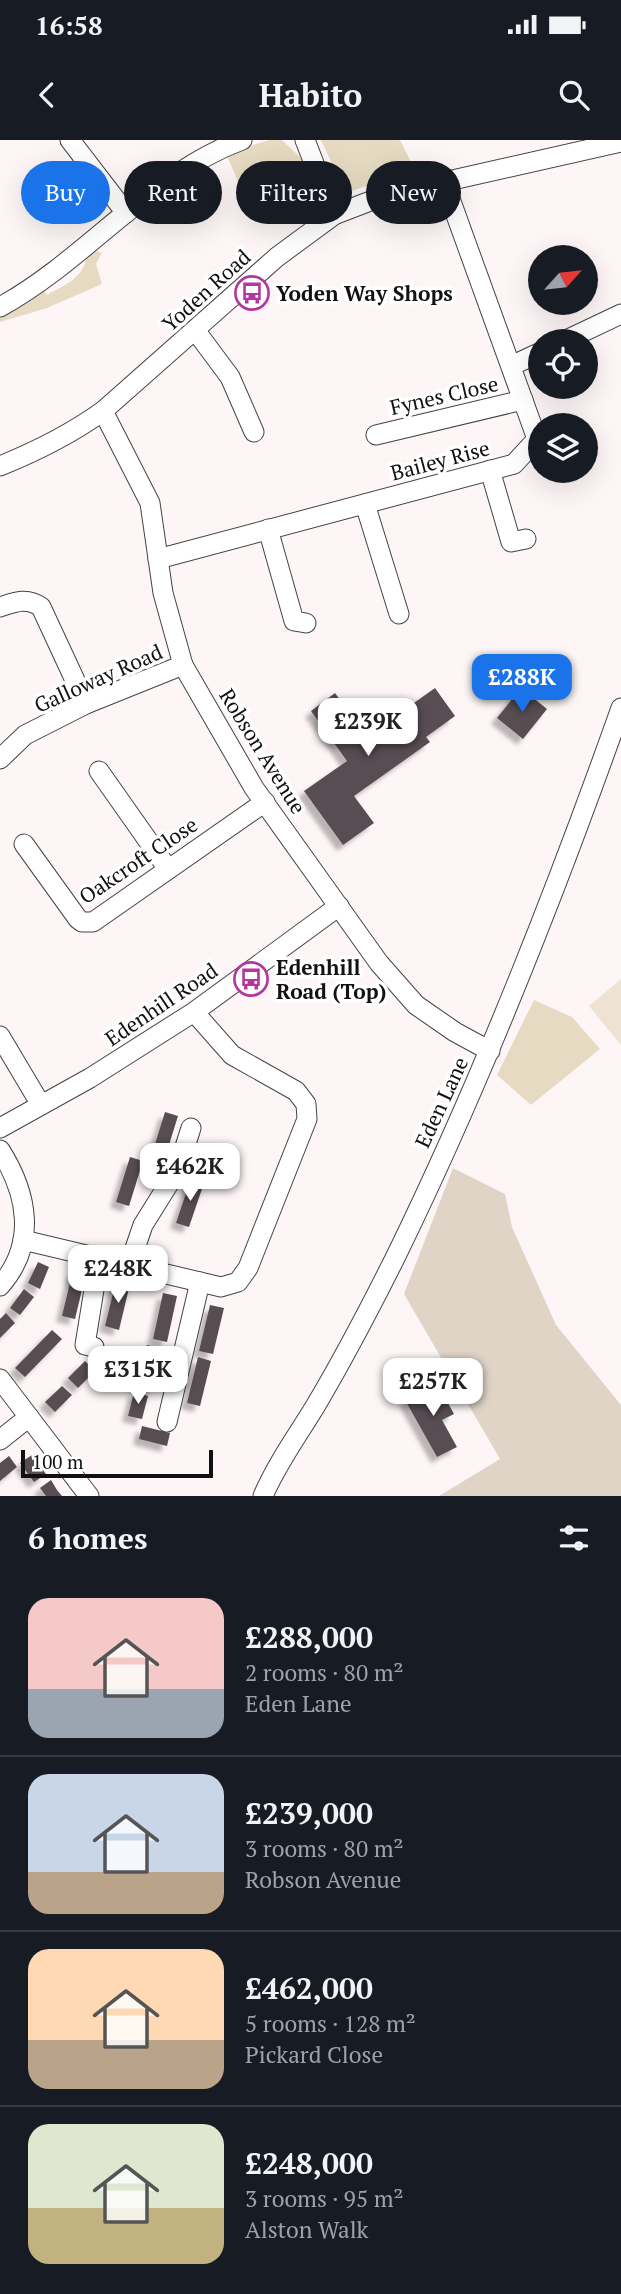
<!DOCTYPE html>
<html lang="en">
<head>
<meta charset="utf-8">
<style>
  body { margin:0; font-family:"PT Serif",serif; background:#242831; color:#f1f3f6; height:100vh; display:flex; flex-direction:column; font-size:26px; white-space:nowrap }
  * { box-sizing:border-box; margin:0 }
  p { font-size:23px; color:#9ea1a6 }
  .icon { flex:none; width:38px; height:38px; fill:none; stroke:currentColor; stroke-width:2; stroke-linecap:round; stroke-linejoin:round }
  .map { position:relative; height:1356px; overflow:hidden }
  .sheet { display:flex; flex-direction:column; background:#171b24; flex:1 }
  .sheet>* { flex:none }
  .guide { position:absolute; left:21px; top:21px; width:579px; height:63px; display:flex; gap:14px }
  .needle { width:46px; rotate:63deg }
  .tools { position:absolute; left:528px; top:105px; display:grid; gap:14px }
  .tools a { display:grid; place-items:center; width:70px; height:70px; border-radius:50%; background:#171b24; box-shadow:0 7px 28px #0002; font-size:35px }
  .scale { position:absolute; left:21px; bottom:18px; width:192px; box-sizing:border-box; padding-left:7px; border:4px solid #111; border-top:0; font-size:19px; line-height:24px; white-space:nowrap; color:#111; -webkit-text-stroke:5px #fff; paint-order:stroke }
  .price { position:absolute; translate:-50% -60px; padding:0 16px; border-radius:14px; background:#fff; color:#222; font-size:23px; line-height:46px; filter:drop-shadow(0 2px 4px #0008) }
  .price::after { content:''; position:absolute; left:50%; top:42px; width:21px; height:16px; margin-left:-10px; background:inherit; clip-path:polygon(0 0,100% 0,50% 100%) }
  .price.selected { background:#1a73e8; color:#fff }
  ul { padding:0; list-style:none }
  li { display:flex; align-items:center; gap:21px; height:175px; padding:0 28px }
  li+li { border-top:2px solid #363941 }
  li span { display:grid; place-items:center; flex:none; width:196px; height:140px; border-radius:21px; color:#555 }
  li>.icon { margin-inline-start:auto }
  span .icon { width:84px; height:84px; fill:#fffc; stroke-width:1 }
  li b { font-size:30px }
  h2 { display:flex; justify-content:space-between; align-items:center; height:84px; padding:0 28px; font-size:30px }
  .pill { padding:0 24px; border-radius:32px; background:#171b24; box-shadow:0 7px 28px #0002; font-size:24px; line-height:63px }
  .pill.selected { background:#1a73e8; color:#fff }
  .status { display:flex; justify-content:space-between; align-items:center; height:49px; padding:0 35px; background:#171b24; direction:ltr }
  .status svg { height:19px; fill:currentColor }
  header { display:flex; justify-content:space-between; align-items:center; height:91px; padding:0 28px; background:#171b24; font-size:32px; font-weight:600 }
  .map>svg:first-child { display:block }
</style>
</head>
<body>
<div class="status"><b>16:58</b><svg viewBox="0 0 49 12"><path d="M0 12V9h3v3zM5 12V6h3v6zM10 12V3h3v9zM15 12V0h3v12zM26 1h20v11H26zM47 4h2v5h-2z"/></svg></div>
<header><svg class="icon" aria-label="back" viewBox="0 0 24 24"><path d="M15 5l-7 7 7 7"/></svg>Habito<svg class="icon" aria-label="search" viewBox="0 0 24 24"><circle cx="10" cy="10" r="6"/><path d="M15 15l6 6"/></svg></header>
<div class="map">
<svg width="621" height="1356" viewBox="0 0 621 1356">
  <defs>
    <filter id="shadow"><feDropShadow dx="-6" dy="6" stdDeviation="2" flood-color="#0004"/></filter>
  </defs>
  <rect width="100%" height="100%" fill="#fef6f6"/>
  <g fill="#e6dbc2">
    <path d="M269 0H282L304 21 240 46 227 16 233 11Z"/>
    <path d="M321 0H400L415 30 348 52 343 47Z"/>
    <path d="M96 111 102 113 96 124 102 144 47 168 0 182V173L41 147 47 155C63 146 85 137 86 117Z"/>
    <path d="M534 860 572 877 600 909 531 965 497 935Z"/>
  </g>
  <path fill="#e0d4c7" d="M453 1028 505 1054 512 1087 556 1185 621 1265V1356H439L500 1319 404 1154Z"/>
  <path fill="#eee2d3" d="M621 839V905L589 866Z"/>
  <g fill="#594e52" filter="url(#shadow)">
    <path d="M435 548 455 576 426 597 430 602 354 656 374 683 343 705 304 651 347 621 311 571 335 553 371 603 409 576 404 570Z"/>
    <path d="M521 548 547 569 523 599 497 578Z"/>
    <path d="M165 972 178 976 164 1021 151 1017Z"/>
    <path d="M213 1005 227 1010 217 1039 203 1034Z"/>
    <path d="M130 1017 143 1021 129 1066 116 1062Z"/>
    <path d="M191 1038 204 1043 189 1087 176 1083Z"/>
    <path d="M38 1122 49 1127 40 1149 28 1143Z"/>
    <path d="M73 1130 86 1133 75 1179 62 1176Z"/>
    <path d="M116 1141 130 1144 119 1190 105 1186Z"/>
    <path d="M24 1149 34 1157 20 1175 10 1168Z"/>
    <path d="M163 1153 177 1156 167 1202 153 1199Z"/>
    <path d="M210 1165 224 1168 213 1214 199 1211Z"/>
    <path d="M6 1173 15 1183 0 1198V1179Z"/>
    <path d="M52 1190 62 1199 25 1237 15 1228Z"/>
    <path d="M147 1205 164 1209 154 1248 138 1244Z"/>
    <path d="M198 1217 211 1221 200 1266 187 1263Z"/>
    <path d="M85 1221 95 1231 78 1248 68 1238Z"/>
    <path d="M437 1243 454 1274 442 1280 457 1307 437 1317 405 1260Z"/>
    <path d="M62 1246 72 1255 55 1272 45 1262Z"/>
    <path d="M134 1252 148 1256 142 1279 128 1276Z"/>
    <path d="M142 1286 170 1293 167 1306 139 1299Z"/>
    <path d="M32 1315 46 1334 34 1342 20 1323Z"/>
    <path d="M9 1316 17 1327 0 1341V1323Z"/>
    <path d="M51 1340 57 1350 62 1356H46L40 1348Z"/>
  </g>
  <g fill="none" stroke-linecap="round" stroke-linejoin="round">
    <g stroke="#444" stroke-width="21">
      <g id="minor">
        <path d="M70 0 126 73"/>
        <path d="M305 0 334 75"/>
        <path d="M0 167C86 120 150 34 242 0"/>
        <path d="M195 190 230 237 254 292"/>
        <path d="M564 201 621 174"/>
        <path d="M511 226 541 212"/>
        <path d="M103 271 150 363 163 453 183 525 254 648 379 823 416 865 455 892 490 911"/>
        <path d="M376 295 523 260"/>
        <path d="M0 326C37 311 71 294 103 271L277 117 334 75 386 55 621 2"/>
        <path d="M490 330 511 402 526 399"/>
        <path d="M365 364 399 474"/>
        <path d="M268 389 294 481 306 483"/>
        <path d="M158 419 514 324 537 299 444 42"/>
        <path d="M0 467C15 462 27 457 41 467L86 564"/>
        <path d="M0 619 25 595 86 564 183 525"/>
        <path d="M99 631 168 729"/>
        <path d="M24 704 78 779 82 782H93L265 662"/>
        <path d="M0 896 41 965"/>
        <path d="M0 988 90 938 194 872 339 766"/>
        <path d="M0 1010C28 1054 37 1104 0 1146"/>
        <path d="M23 1100 221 1147 238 1142 248 1128 307 979 306 964 296 951 232 915 194 872"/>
        <path d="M129 1126 143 1085 178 1029 191 988"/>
        <path d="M94 1207 85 1205 99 1119"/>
        <path d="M0 1239 89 1356"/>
        <path d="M167 1282 200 1142"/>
        <path d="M0 1300 29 1277"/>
        <path d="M263 1356C277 1323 298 1295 316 1265 345 1216 371 1166 396 1116 483 938 555 754 621 568"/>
      </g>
    </g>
    <use href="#minor" stroke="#fff" stroke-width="19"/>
  </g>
  <defs>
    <g id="bus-ring" transform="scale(1.75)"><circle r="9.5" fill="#fff" stroke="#b3379f" stroke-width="1.5"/><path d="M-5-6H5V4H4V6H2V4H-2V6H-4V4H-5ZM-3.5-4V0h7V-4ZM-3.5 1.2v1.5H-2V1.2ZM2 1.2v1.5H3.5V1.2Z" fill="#b3379f"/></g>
  </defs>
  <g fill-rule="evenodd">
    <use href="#bus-ring" x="252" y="153"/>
    <use href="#bus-ring" x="251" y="839"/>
  </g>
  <g text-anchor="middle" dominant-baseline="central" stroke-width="7" stroke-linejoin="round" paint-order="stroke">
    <g font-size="21" fill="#111" stroke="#fff">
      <text transform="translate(206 150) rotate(-42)">Yoden Road</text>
      <text transform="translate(444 255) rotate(-13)">Fynes Close</text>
      <text transform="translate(440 320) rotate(-15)">Bailey Rise</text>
      <text transform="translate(98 538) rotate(-24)">Galloway Road</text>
      <text transform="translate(263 611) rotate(58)">Robson Avenue</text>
      <text transform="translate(138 720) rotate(-34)">Oakcroft Close</text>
      <text transform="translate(161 864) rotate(-34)">Edenhill Road</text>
      <text transform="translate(441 962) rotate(-65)">Eden Lane</text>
    </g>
    <g font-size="21" font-weight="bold" fill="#111" stroke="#fff" text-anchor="start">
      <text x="276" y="153">Yoden Way Shops</text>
      <text x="276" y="827">Edenhill<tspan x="276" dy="24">Road (Top)</tspan></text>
    </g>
  </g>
</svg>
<div class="tools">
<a><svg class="needle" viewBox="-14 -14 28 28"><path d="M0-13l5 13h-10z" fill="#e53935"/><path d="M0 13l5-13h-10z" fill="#9ea1a6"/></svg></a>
<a><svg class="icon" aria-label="locate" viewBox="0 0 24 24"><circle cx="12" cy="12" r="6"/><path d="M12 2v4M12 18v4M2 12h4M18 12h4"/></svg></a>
<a><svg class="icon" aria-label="layers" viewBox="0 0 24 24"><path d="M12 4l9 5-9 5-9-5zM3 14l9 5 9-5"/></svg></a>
</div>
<div class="scale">100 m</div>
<b class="price selected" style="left:522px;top:574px">£288K</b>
<b class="price" style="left:368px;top:618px">£239K</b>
<b class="price" style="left:190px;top:1063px">£462K</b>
<b class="price" style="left:118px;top:1165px">£248K</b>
<b class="price" style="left:138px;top:1266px">£315K</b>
<b class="price" style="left:433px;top:1278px">£257K</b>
<div class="guide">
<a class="pill selected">Buy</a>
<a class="pill">Rent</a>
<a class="pill">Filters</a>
<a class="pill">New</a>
</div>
</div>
<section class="sheet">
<h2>6 homes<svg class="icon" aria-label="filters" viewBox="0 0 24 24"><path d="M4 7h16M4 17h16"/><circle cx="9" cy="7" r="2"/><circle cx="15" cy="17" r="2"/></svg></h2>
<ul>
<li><span style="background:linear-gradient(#f6c9c9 65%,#9aa5b1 0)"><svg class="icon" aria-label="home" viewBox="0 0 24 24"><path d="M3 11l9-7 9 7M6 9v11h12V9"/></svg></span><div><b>£288,000</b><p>2 rooms · 80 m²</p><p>Eden Lane</p></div></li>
<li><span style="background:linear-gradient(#c9d6e8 70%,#b9a48a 0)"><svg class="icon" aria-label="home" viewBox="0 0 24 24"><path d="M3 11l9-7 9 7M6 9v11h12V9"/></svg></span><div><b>£239,000</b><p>3 rooms · 80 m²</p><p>Robson Avenue</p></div></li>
<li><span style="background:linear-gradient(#ffd9b3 65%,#b9a48a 0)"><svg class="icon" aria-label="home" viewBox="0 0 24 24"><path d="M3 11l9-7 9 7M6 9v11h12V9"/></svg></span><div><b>£462,000</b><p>5 rooms · 128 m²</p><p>Pickard Close</p></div></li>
<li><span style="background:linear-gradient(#dfe7d0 60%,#c2b280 0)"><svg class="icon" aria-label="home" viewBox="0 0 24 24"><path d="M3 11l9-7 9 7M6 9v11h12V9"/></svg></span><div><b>£248,000</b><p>3 rooms · 95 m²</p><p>Alston Walk</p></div></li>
</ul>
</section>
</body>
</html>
